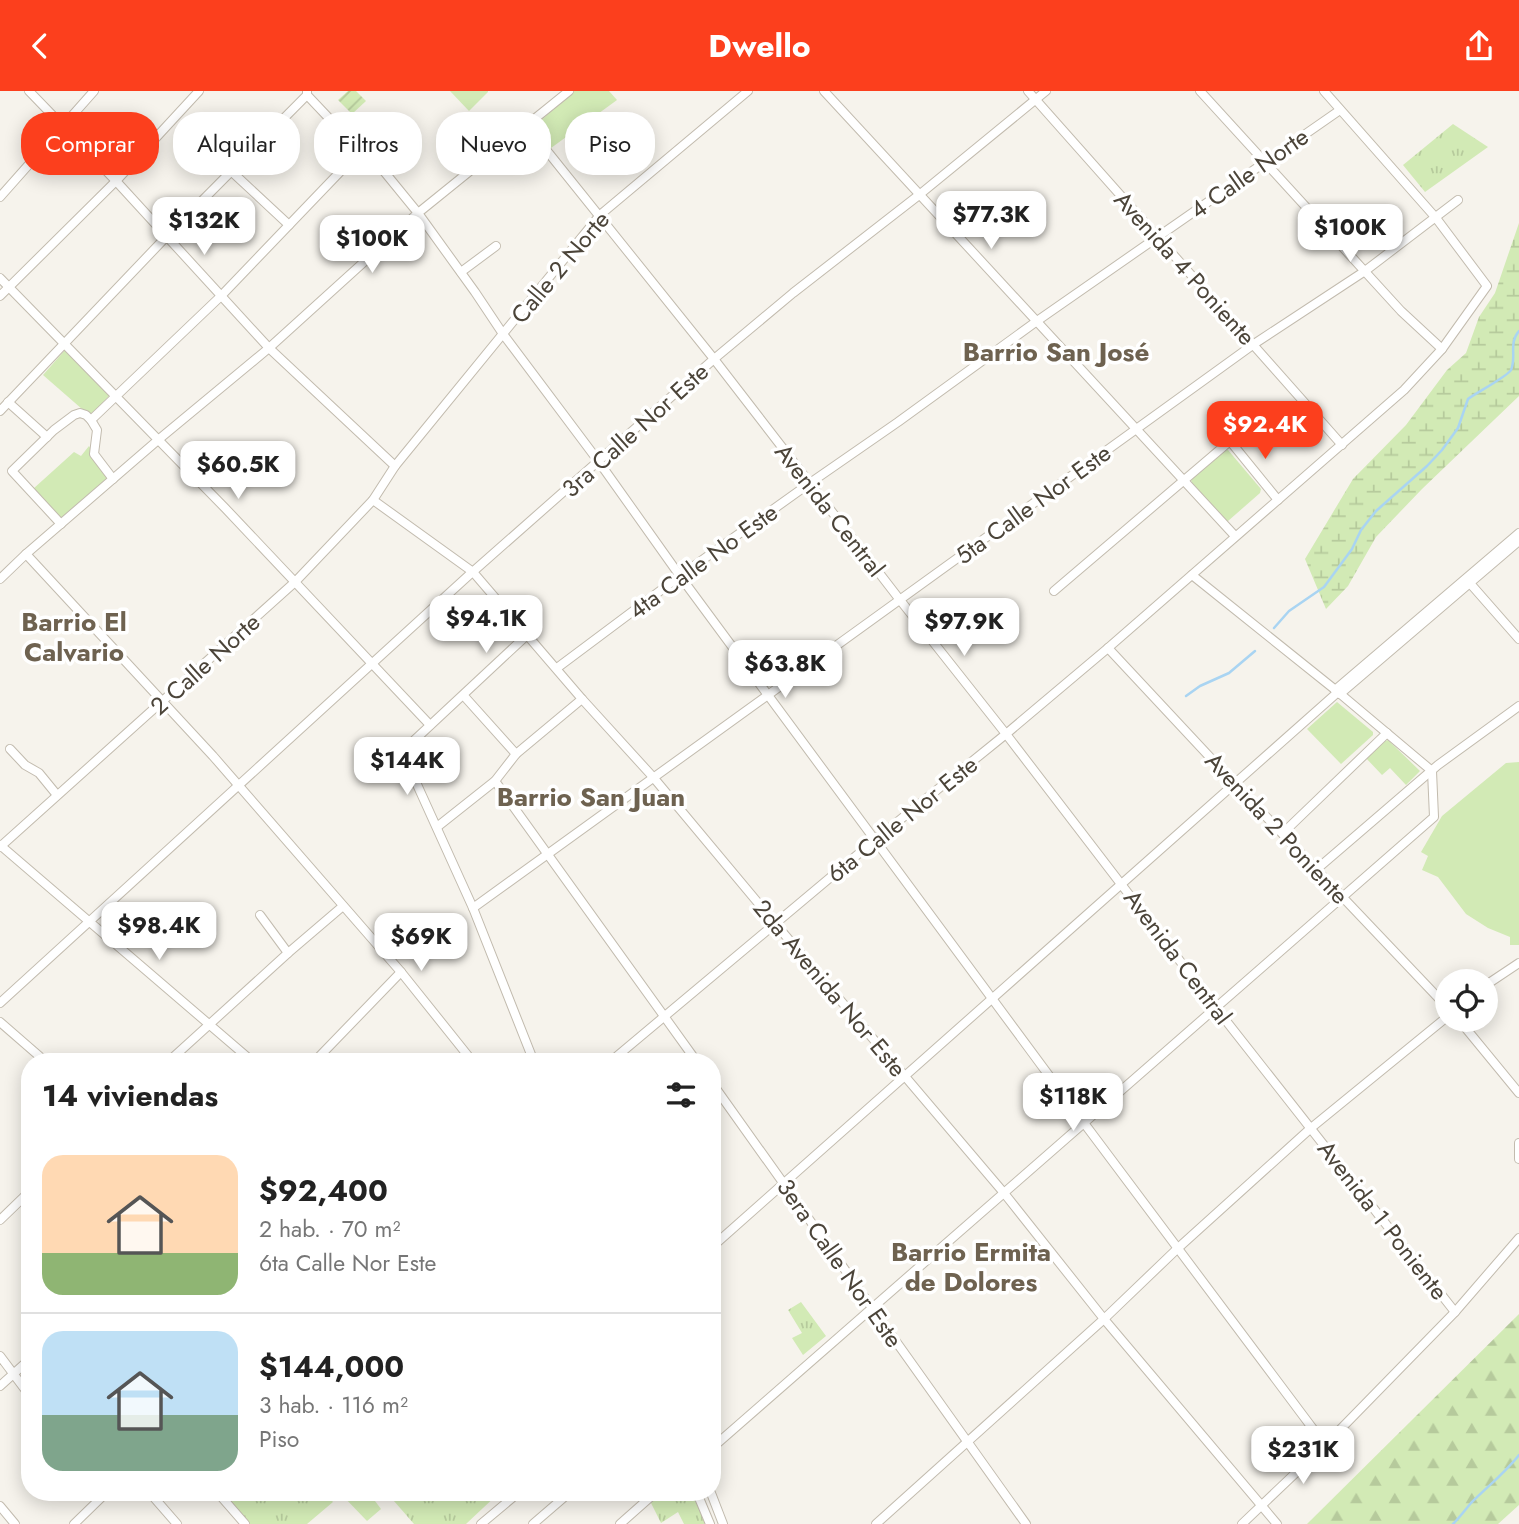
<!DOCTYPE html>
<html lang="es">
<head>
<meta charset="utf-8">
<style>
  body { margin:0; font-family:Jost,sans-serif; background:#f6f6f6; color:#222; height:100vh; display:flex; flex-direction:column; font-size:26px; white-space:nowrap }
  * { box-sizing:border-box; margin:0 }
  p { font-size:23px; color:#767676 }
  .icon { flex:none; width:38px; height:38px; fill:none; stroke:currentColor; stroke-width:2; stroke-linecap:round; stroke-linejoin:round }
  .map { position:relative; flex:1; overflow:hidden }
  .details { position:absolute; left:21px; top:962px; width:700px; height:448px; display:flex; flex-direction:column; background:#fff; border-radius:28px; box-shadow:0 4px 18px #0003 }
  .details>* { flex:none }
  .top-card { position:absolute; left:21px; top:21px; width:700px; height:63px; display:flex; gap:14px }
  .buttons { position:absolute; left:1435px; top:878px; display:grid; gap:14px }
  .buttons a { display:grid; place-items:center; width:63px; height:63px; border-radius:50%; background:#fff; box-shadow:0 4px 18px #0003; font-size:35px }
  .price { position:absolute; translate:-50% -60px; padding:0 16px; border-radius:14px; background:#fff; color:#222; font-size:23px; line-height:46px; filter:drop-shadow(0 2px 4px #0008) }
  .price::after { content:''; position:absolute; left:50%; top:42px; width:21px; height:16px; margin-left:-10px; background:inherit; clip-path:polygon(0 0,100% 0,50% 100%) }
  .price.selected { background:#fc3f1d; color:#fff }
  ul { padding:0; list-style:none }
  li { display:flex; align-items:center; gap:21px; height:175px; padding:0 21px }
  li+li { border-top:2px solid #e0e0e0 }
  li span { display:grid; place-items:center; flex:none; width:196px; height:140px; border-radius:21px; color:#555 }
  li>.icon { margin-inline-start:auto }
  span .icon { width:84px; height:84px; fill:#fffc; stroke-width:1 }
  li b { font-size:30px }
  h2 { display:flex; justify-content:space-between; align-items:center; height:84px; padding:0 21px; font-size:30px }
  .pill { padding:0 24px; border-radius:28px; background:#fff; box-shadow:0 4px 18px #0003; font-size:24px; line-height:63px }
  .pill.selected { background:#fc3f1d; color:#fff }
  header { display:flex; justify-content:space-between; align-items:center; height:91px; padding:0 21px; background:#fc3f1d; color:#fff; font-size:32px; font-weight:700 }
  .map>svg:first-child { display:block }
</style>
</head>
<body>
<header><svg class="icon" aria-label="back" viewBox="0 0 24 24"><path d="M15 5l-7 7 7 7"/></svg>Dwello<svg class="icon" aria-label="share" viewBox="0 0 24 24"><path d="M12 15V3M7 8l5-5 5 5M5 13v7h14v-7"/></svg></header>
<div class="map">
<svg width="1519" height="1433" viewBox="0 0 1519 1433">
  <defs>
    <pattern id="grass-tufts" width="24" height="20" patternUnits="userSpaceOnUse" patternTransform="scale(1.75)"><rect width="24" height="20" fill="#d2eab5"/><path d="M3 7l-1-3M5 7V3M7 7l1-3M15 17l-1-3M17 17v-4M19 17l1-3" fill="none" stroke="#b6ca9c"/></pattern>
    <pattern id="forest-firs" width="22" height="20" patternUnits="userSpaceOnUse" patternTransform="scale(1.75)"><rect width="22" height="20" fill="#d2eab5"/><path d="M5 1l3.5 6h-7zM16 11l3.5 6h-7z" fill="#b6ca9c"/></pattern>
    <pattern id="wetland-marsh" width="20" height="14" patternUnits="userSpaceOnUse" patternTransform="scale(1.75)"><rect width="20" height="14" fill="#d2eab5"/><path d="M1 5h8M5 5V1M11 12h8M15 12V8" fill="none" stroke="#b6ca9c"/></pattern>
    <pattern id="garden-furrows" width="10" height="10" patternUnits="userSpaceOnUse" patternTransform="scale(1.75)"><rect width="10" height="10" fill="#d2eab5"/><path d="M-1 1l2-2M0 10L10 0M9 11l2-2" fill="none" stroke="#b6ca9c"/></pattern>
  </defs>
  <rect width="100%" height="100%" fill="#f6f3ec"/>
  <g fill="url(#grass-tufts)">
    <path d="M1453 33 1488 56 1425 101 1403 74Z"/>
    <path d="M801 1211 826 1245 803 1264 792 1247 802 1242 788 1219Z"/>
    <path d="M218 1402H327L326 1403 333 1411 307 1433H245Z"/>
    <path d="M387 1402H499L466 1433H414Z"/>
    <path d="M662 1402H693L705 1433H684L678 1421 661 1432 650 1410Z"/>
  </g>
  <path fill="url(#forest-firs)" d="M1519 1223V1414L1498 1433H1307Z"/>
  <path fill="url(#wetland-marsh)" d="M1519 132V305L1422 398 1376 446 1348 495 1326 518 1305 468 1353 388 1406 334 1447 279 1466 262 1479 226 1495 202Z"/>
  <g fill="#d2eab5">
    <path d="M450 0H488V1L469 20Z"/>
    <path d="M573 0H609L617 9 551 57 535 35Z"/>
    <path d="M65 259 110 302 109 305 90 325 43 284Z"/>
    <path d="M89 355 108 388 61 429 33 398 74 361 81 365Z"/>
    <path d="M1228 359 1261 398 1260 402 1228 430 1224 429 1192 393 1191 388 1222 360Z"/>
    <path d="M1337 611 1373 641V644L1341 673 1307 638Z"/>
    <path d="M1388 649 1420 680 1406 694 1390 677 1382 684 1365 666 1380 652Z"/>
    <path d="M1519 671V854H1510V846L1488 837 1466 823 1438 786 1422 779 1428 765 1421 761 1442 725 1506 672Z"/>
    <path d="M344 1402H369L381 1418 367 1430 342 1404Z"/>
  </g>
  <path fill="url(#garden-furrows)" d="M348 0H356L366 10 352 23 338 9Z"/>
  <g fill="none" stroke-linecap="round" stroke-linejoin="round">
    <g stroke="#a9d4f2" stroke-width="2.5">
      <path d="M1274 537 1289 520 1324 496 1352 458 1361 439 1376 420 1427 375 1442 359 1458 337 1468 308C1476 302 1508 285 1511 279 1517 265 1508 253 1519 240"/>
      <path d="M1186 605 1200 595 1229 582 1255 560"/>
      <path d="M1453 1433C1460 1426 1465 1419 1471 1412 1487 1396 1505 1382 1519 1364"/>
    </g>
    <g stroke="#c2bbae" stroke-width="10">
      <g id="minor">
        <path d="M29 0 116 90 269 257 395 375"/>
        <path d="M307 0V4L360 60 369 62 418 122 475 201 503 243 599 371 680 485 1084 1032 1325 1354"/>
        <path d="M824 0 1235 445"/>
        <path d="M1028 0 1342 354"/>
        <path d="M1200 0 1401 220 1442 258"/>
        <path d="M527 35 714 268 900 509 1006 643 1216 917 1455 1221"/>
        <path d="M231 80 289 134"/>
        <path d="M0 106 94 0"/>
        <path d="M461 181 496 155"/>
        <path d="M0 187 225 417 430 634"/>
        <path d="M0 205 116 90 199 0"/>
        <path d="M8 311 47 346"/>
        <path d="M0 320 166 146 307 4"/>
        <path d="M91 329 221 205 360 60"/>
        <path d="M373 409 473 481 582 608 653 686 779 837 1004 1102 1104 1228 1277 1433"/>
        <path d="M61 433 12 380 54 339 74 324 80 322 86 324 91 329 97 339 94 363 113 388"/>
        <path d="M26 463 213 665 401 881 473 971"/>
        <path d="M0 488 26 463 158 349 269 257 418 122 569 0"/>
        <path d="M1468 490 1519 548"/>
        <path d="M1054 500 1230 350 1278 409"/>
        <path d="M527 544 407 656 405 661 410 678 473 817 534 971"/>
        <path d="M1108 557 1235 693 1447 916"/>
        <path d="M557 577 680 485 810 392 898 331 1037 230 1340 19"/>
        <path d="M1335 599 1519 442"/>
        <path d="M1340 603 1519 450"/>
        <path d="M464 605 516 663"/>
        <path d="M10 658 25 674 39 682 57 704"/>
        <path d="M495 690 697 971"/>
        <path d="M437 736 495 690 516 663 582 608"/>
        <path d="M1283 742 1387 642"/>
        <path d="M0 754 253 971"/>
        <path d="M0 756 295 491 373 409 395 375 600 124 748 0"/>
        <path d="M1317 778 1438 674 1519 615"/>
        <path d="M473 817 1254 253 1365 180 1458 109"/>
        <path d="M260 824 288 862"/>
        <path d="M1486 894 1519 872"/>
        <path d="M0 912 468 485 714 268 793 202 919 104 1046 0"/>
        <path d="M1459 929 1519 1002"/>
        <path d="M0 931 46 971"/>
        <path d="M168 971 288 862 343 815"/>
        <path d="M314 971 401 881"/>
        <path d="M610 971 875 749 1006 643 1108 557 1404 299 1442 258 1487 195 1436 127 1324 0"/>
        <path d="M712 992 1026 1433"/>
        <path d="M1519 1052V1068"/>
        <path d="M0 1129 30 1100"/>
        <path d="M712 1156 1338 601"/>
        <path d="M0 1265 30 1305"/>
        <path d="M0 1295 30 1268"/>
        <path d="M712 1357 1434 726 1432 680 1338 601 1192 484"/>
        <path d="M150 1402 177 1433"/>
        <path d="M218 1402 245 1433"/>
        <path d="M697 1402 710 1433"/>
        <path d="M711 1402 723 1433"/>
        <path d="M0 1415 15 1433"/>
        <path d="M74 1433 106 1402"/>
        <path d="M481 1433 518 1402"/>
        <path d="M533 1433 569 1402"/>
        <path d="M620 1433 655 1402"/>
        <path d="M876 1433 1104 1228 1177 1158 1311 1037 1447 926"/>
        <path d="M1242 1433 1325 1354 1455 1221 1519 1147"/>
      </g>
    </g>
    <use href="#minor" stroke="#fff" stroke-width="8"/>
  </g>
  <g text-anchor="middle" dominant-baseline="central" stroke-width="7" stroke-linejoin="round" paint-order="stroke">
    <g font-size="24" fill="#4b4439" stroke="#fff">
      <text transform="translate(1249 82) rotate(-35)">4 Calle Norte</text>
      <text transform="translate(560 176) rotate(-50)">Calle 2 Norte</text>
      <text transform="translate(1185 177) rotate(48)">Avenida 4 Poniente</text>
      <text transform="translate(635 339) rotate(-42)">3ra Calle Nor Este</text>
      <text transform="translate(1033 413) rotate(-36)">5ta Calle Nor Este</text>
      <text transform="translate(830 419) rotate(52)">Avenida Central</text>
      <text transform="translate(703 470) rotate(-36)">4ta Calle No Este</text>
      <text transform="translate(205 573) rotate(-42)">2 Calle Norte</text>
      <text transform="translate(902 728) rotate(-39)">6ta Calle Nor Este</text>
      <text transform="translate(1277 737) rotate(47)">Avenida 2 Poniente</text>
      <text transform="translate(1178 866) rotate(53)">Avenida Central</text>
      <text transform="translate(830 897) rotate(50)">2da Avenida Nor Este</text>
      <text transform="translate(1383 1129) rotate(52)">Avenida 1 Poniente</text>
      <text transform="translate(840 1172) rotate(55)">3era Calle Nor Este</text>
    </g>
    <g font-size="26" font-weight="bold" fill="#6e6250" stroke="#fff">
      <text x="1056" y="261">Barrio San José</text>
      <text x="74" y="531">Barrio El<tspan x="74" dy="30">Calvario</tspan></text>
      <text x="591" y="706">Barrio San Juan</text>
      <text x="971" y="1161">Barrio Ermita<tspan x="971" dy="30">de Dolores</tspan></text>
    </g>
  </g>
</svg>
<div class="buttons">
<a><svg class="icon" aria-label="locate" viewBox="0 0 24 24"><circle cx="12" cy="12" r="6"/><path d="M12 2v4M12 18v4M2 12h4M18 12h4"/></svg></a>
</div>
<b class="price" style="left:991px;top:160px">$77.3K</b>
<b class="price" style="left:204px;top:166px">$132K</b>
<b class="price" style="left:1350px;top:173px">$100K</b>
<b class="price" style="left:372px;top:184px">$100K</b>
<b class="price selected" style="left:1265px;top:370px">$92.4K</b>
<b class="price" style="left:238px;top:410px">$60.5K</b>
<b class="price" style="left:486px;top:564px">$94.1K</b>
<b class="price" style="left:964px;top:567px">$97.9K</b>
<b class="price" style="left:785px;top:609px">$63.8K</b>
<b class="price" style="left:407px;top:706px">$144K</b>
<b class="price" style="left:159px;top:871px">$98.4K</b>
<b class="price" style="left:421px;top:882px">$69K</b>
<b class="price" style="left:1073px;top:1042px">$118K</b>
<b class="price" style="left:1303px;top:1395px">$231K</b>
<div class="top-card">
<a class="pill selected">Comprar</a>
<a class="pill">Alquilar</a>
<a class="pill">Filtros</a>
<a class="pill">Nuevo</a>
<a class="pill">Piso</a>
</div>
<section class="details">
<h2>14 viviendas<svg class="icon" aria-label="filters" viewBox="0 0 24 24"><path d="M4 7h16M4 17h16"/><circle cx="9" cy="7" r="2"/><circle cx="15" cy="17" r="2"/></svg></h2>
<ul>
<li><span style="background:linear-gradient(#ffd9b3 70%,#8fb573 0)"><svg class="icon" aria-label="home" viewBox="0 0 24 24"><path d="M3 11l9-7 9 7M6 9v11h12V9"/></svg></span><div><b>$92,400</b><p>2 hab. · 70 m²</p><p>6ta Calle Nor Este</p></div></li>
<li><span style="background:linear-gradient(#bfe0f5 60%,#7fa58c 0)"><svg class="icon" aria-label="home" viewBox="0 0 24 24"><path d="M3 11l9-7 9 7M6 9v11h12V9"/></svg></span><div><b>$144,000</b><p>3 hab. · 116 m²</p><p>Piso</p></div></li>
</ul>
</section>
</div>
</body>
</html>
